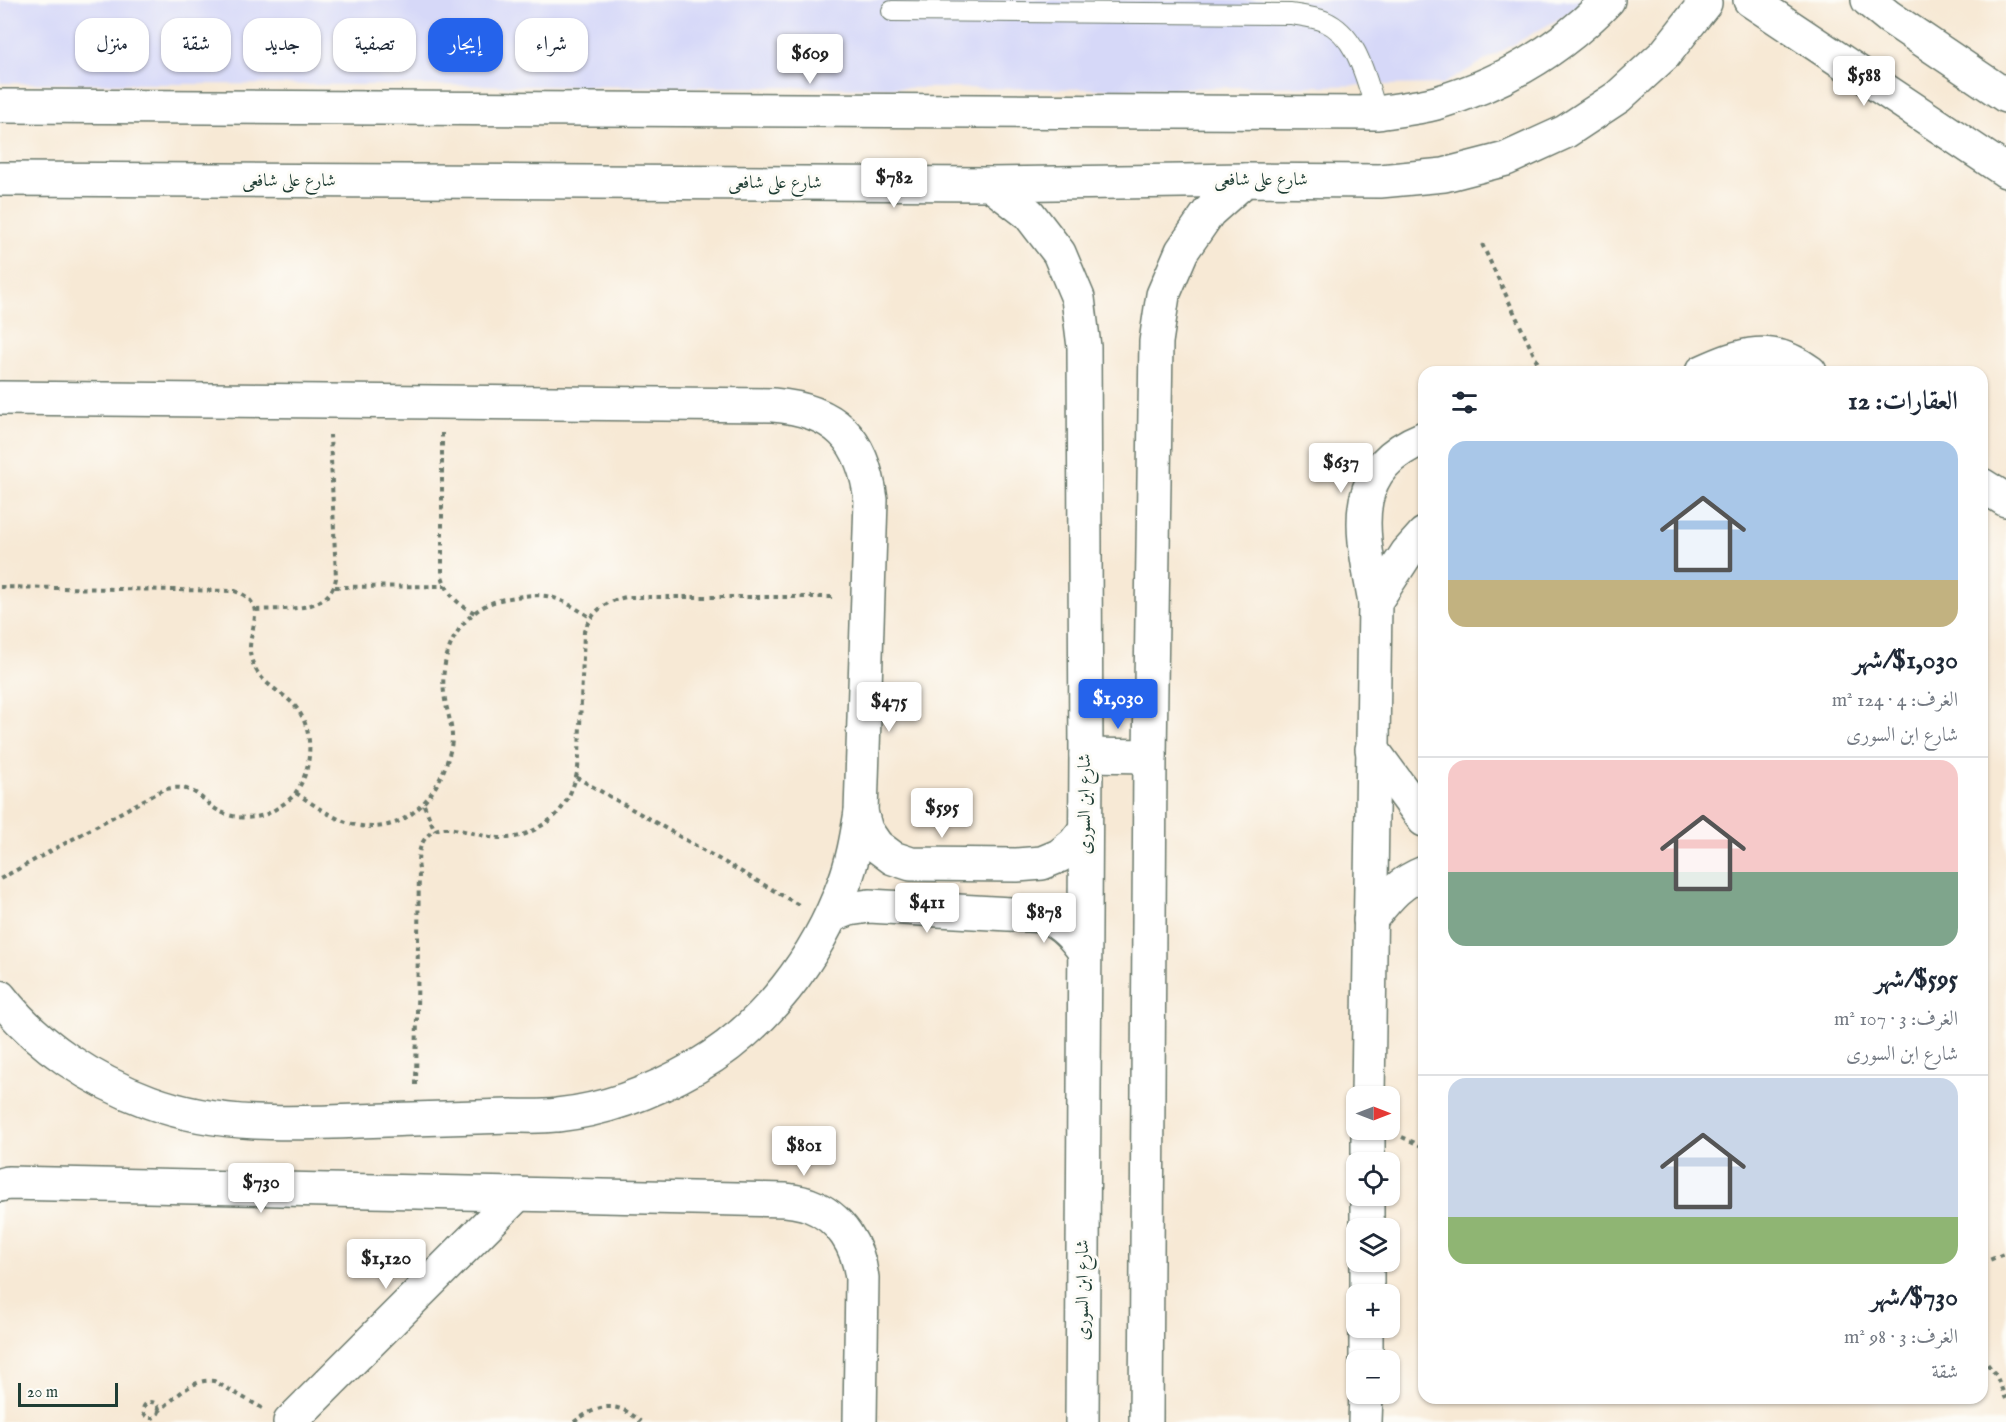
<!DOCTYPE html>
<html lang="ar">
<head>
<meta charset="utf-8">
<style>
  body { margin:0; font-family:"IM FELL English",Amiri,serif; background:#f6f6f7; color:#1f2937; direction:rtl; height:100vh; display:flex; flex-direction:column; font-size:22px; white-space:nowrap }
  * { box-sizing:border-box; margin:0 }
  p { font-size:20px; color:#747a83 }
  .icon { flex:none; width:33px; height:33px; fill:none; stroke:currentColor; stroke-width:2; stroke-linecap:round; stroke-linejoin:round }
  .map { position:relative; flex:1; overflow:hidden; direction:ltr }
  .details { position:absolute; left:1418px; top:366px; width:570px; height:1038px; display:flex; flex-direction:column; background:#fff; border-radius:18px; box-shadow:0 2px 4px #0004; direction:rtl }
  .details>* { flex:none }
  .banner { position:absolute; left:18px; top:18px; width:570px; height:54px; direction:rtl; display:flex; gap:12px }
  .needle { width:39px; rotate:90deg }
  .fabs { position:absolute; left:1346px; top:1086px; display:grid; gap:12px }
  .fabs a { display:grid; place-items:center; width:54px; height:54px; border-radius:12px; background:#fff; box-shadow:0 2px 4px #0004; font-size:30px }
  .scale { position:absolute; left:18px; bottom:15px; width:100px; box-sizing:border-box; padding-left:6px; border:3px solid #1f3d34; border-top:0; font-size:16px; line-height:21px; white-space:nowrap; color:#1f3d34; -webkit-text-stroke:4px #fdfcf7; paint-order:stroke }
  .price { position:absolute; translate:-50% -51px; padding:0 14px; border-radius:6px; background:#fff; color:#222; font-size:20px; line-height:39px; filter:drop-shadow(0 2px 3px #0008) }
  .price::after { content:''; position:absolute; left:50%; top:36px; width:18px; height:14px; margin-left:-9px; background:inherit; clip-path:polygon(0 0,100% 0,50% 100%) }
  .price.on { background:#2563eb; color:#fff }
  ul { padding:0; list-style:none }
  li { display:grid; align-content:center; gap:12px; height:318px; padding:0 30px }
  li+li { border-top:2px solid #e0e1e3 }
  li span { display:grid; place-items:center; height:186px; border-radius:18px; color:#555 }
  li>.icon { margin-inline-start:auto }
  span .icon { width:108px; height:108px; fill:#fffc; stroke-width:1 }
  li b { font-size:26px }
  h2 { display:flex; justify-content:space-between; align-items:center; height:72px; padding:0 30px; font-size:26px }
  .pill { padding:0 21px; border-radius:18px; background:#fff; box-shadow:0 2px 4px #0004; font-size:21px; line-height:54px }
  .pill.on { background:#2563eb; color:#fff }
  .map>svg:first-child { display:block }
</style>
</head>
<body>
<div class="map">
<svg width="2006" height="1422" viewBox="0 0 2006 1422">
  <rect width="100%" height="100%" fill="#fdfcf7"/>
  <filter id="ink" filterUnits="userSpaceOnUse"><feTurbulence type="fractalNoise" baseFrequency=".0167" numOctaves="2"/><feDisplacementMap in="SourceGraphic" scale="12" xChannelSelector="R" yChannelSelector="G"/><feConvolveMatrix kernelMatrix="1 2 1 2 8 2 1 2 1" color-interpolation-filters="sRGB"/></filter>
  <filter id="wash" filterUnits="userSpaceOnUse"><feTurbulence type="fractalNoise" baseFrequency=".008" numOctaves="4" result="noise"/><feDisplacementMap in="SourceGraphic" scale="24" xChannelSelector="R" yChannelSelector="G"/><feGaussianBlur stdDeviation="1.35" result="paint"/><feColorMatrix in="noise" values="0 0 0 0 0 0 0 0 0 0 0 0 0 0 0 0 0 1.4 0 .05"/><feComposite in="paint" operator="in"/></filter>
  <g filter="url(#wash)">
    <rect width="100%" height="100%" fill="#f7e9d5"/>
    <path fill="#d6d8f8" d="M0 0H1588L1585 4 1443 84 1117 89 0 83Z"/>
  </g>
  <g filter="url(#ink)">
    <g fill="none" stroke-linecap="round" stroke-linejoin="round">
      <g stroke="#6b796c" stroke-width="22">
        <path id="lane" d="M892 11 1291 14C1302 16 1314 17 1324 21 1359 36 1366 81 1377 113"/>
      </g>
      <g stroke="#6b796c" stroke-width="36">
        <g id="street">
          <path d="M1702 372C1742 354 1771 343 1810 372"/>
          <path d="M0 398 773 405C836 410 863 439 871 500L861 812C857 836 853 861 844 884 817 958 765 1027 696 1067 654 1091 606 1110 557 1115 541 1117 525 1116 509 1116 477 1117 445 1118 413 1119 327 1121 233 1133 150 1102 93 1081 38 1046 0 997"/>
          <path d="M1982 485 2006 500"/>
          <path d="M1375 602C1363 535 1344 470 1424 438"/>
          <path d="M1372 749 1424 820"/>
          <path d="M861 812 866 830 877 846 893 858 911 864 1017 865 1042 863 1059 856 1074 844 1085 830"/>
          <path d="M831 916 849 909 869 906 1045 916C1063 925 1073 935 1084 951"/>
          <path d="M1370 920C1387 899 1398 883 1424 873"/>
          <path d="M1368 1096 1375 602 1407 553 1424 534"/>
          <path d="M1368 1162V1130"/>
          <path d="M0 1185 8 1183 786 1200C793 1201 802 1202 809 1205 841 1217 858 1246 862 1278L860 1422"/>
          <path d="M1367 1228V1196"/>
          <path d="M1367 1294V1262"/>
          <path d="M1366 1360V1328"/>
          <path d="M290 1422 518 1194"/>
          <path d="M1365 1422 1366 1394"/>
        </g>
      </g>
      <g stroke="#6b796c" stroke-width="36">
        <g id="secondary">
          <path d="M1750 0 2006 171"/>
          <path d="M1868 0 1889 17 2006 96"/>
          <path d="M0 106 1377 113C1396 110 1417 108 1436 103 1502 84 1561 49 1608 0"/>
          <path d="M0 179 990 184 1245 180 1380 181 1444 175 1506 159 1565 132 1618 97 1665 54 1705 3"/>
          <path d="M990 184 1029 214 1059 253 1078 298 1084 347 1086 755 1082 1422"/>
          <path d="M1086 755 1150 756"/>
          <path d="M1146 1422 1150 756 1156 342 1163 295 1182 251 1209 212 1245 180"/>
        </g>
      </g>
      <g stroke="#6b796c" stroke-width="4" stroke-dasharray="4.5 4.5" stroke-linecap="butt">
        <path d="M1482 244 1542 372"/>
        <path d="M442 433V576C448 595 457 604 475 613"/>
        <path d="M0 587 235 591C274 605 242 634 252 661 261 686 280 689 295 706 315 730 313 768 296 792 291 800 279 807 271 812 254 821 230 819 214 808 205 802 199 793 189 790 179 786 171 788 162 790L0 879"/>
        <path d="M335 587 445 586"/>
        <path d="M256 610C284 608 330 614 336 578L330 435"/>
        <path d="M576 777 799 905"/>
        <path d="M296 793C313 804 331 818 352 824 405 839 441 794 451 747 455 728 446 712 444 693 439 653 461 607 505 599 546 591 555 595 590 617"/>
        <path d="M424 805 435 831"/>
        <path d="M416 1085 419 869C415 849 426 826 449 828 470 831 487 839 508 838 524 837 537 829 550 820 564 810 573 790 577 773 580 759 579 742 580 727 581 695 583 663 584 631 593 611 604 602 626 597H836"/>
        <path d="M1402 1137 1424 1147"/>
        <path d="M1982 1263 2006 1253"/>
        <path d="M1982 1357 1996 1375 2006 1399"/>
        <circle cx="151" cy="1410" r="8"/>
        <path d="M158 1412C175 1399 191 1378 214 1381L262 1408"/>
        <path d="M574 1422C599 1404 617 1400 641 1422"/>
      </g>
      <use href="#lane" stroke="#fff" stroke-width="20"/>
      <use href="#street" stroke="#fff" stroke-width="33"/>
      <use href="#secondary" stroke="#fff" stroke-width="33"/>
    </g>
  </g>
  <g text-anchor="middle" dominant-baseline="central" stroke-width="6" stroke-linejoin="round" paint-order="stroke">
    <g font-size="18" fill="#1f3d34" stroke="#fdfcf7">
      <text x="1261" y="180">شارع على شافعى</text>
      <text x="289" y="181">شارع على شافعى</text>
      <text x="775" y="183">شارع على شافعى</text>
      <text transform="translate(1085 804) rotate(-90)">شارع ابن السورى</text>
      <text transform="translate(1083 1290) rotate(-90)">شارع ابن السورى</text>
    </g>
  </g>
</svg>
<div class="fabs">
<a><svg class="needle" viewBox="-14 -14 28 28"><path d="M0-13l5 13h-10z" fill="#e53935"/><path d="M0 13l5-13h-10z" fill="#747a83"/></svg></a>
<a><svg class="icon" aria-label="locate" viewBox="0 0 24 24"><circle cx="12" cy="12" r="6"/><path d="M12 2v4M12 18v4M2 12h4M18 12h4"/></svg></a>
<a><svg class="icon" aria-label="layers" viewBox="0 0 24 24"><path d="M12 4l9 5-9 5-9-5zM3 14l9 5 9-5"/></svg></a>
<a>+</a>
<a>−</a>
</div>
<div class="scale">20 m</div>
<b class="price" style="left:810px;top:85px">$609</b>
<b class="price" style="left:1864px;top:107px">$588</b>
<b class="price" style="left:894px;top:209px">$782</b>
<b class="price" style="left:1341px;top:494px">$637</b>
<b class="price on" style="left:1118px;top:730px">$1,030</b>
<b class="price" style="left:889px;top:733px">$475</b>
<b class="price" style="left:942px;top:839px">$595</b>
<b class="price" style="left:927px;top:934px">$411</b>
<b class="price" style="left:1044px;top:944px">$878</b>
<b class="price" style="left:804px;top:1177px">$801</b>
<b class="price" style="left:261px;top:1214px">$730</b>
<b class="price" style="left:386px;top:1290px">$1,120</b>
<div class="banner">
<a class="pill">شراء</a>
<a class="pill on">إيجار</a>
<a class="pill">تصفية</a>
<a class="pill">جديد</a>
<a class="pill">شقة</a>
<a class="pill">منزل</a>
</div>
<section class="details">
<h2>العقارات: 12<svg class="icon" aria-label="filters" viewBox="0 0 24 24"><path d="M4 7h16M4 17h16"/><circle cx="9" cy="7" r="2"/><circle cx="15" cy="17" r="2"/></svg></h2>
<ul>
<li><span style="background:linear-gradient(#a9c7e8 75%,#c2b280 0)"><svg class="icon" aria-label="home" viewBox="0 0 24 24"><path d="M3 11l9-7 9 7M6 9v11h12V9"/></svg></span><div><b>$1,030/شهر</b><p>الغرف: 4 · 124 m²</p><p>شارع ابن السورى</p></div></li>
<li><span style="background:linear-gradient(#f6c9c9 60%,#7fa58c 0)"><svg class="icon" aria-label="home" viewBox="0 0 24 24"><path d="M3 11l9-7 9 7M6 9v11h12V9"/></svg></span><div><b>$595/شهر</b><p>الغرف: 3 · 107 m²</p><p>شارع ابن السورى</p></div></li>
<li><span style="background:linear-gradient(#c9d6e8 75%,#8fb573 0)"><svg class="icon" aria-label="home" viewBox="0 0 24 24"><path d="M3 11l9-7 9 7M6 9v11h12V9"/></svg></span><div><b>$730/شهر</b><p>الغرف: 3 · 98 m²</p><p>شقة</p></div></li>
</ul>
</section>
</div>
</body>
</html>
